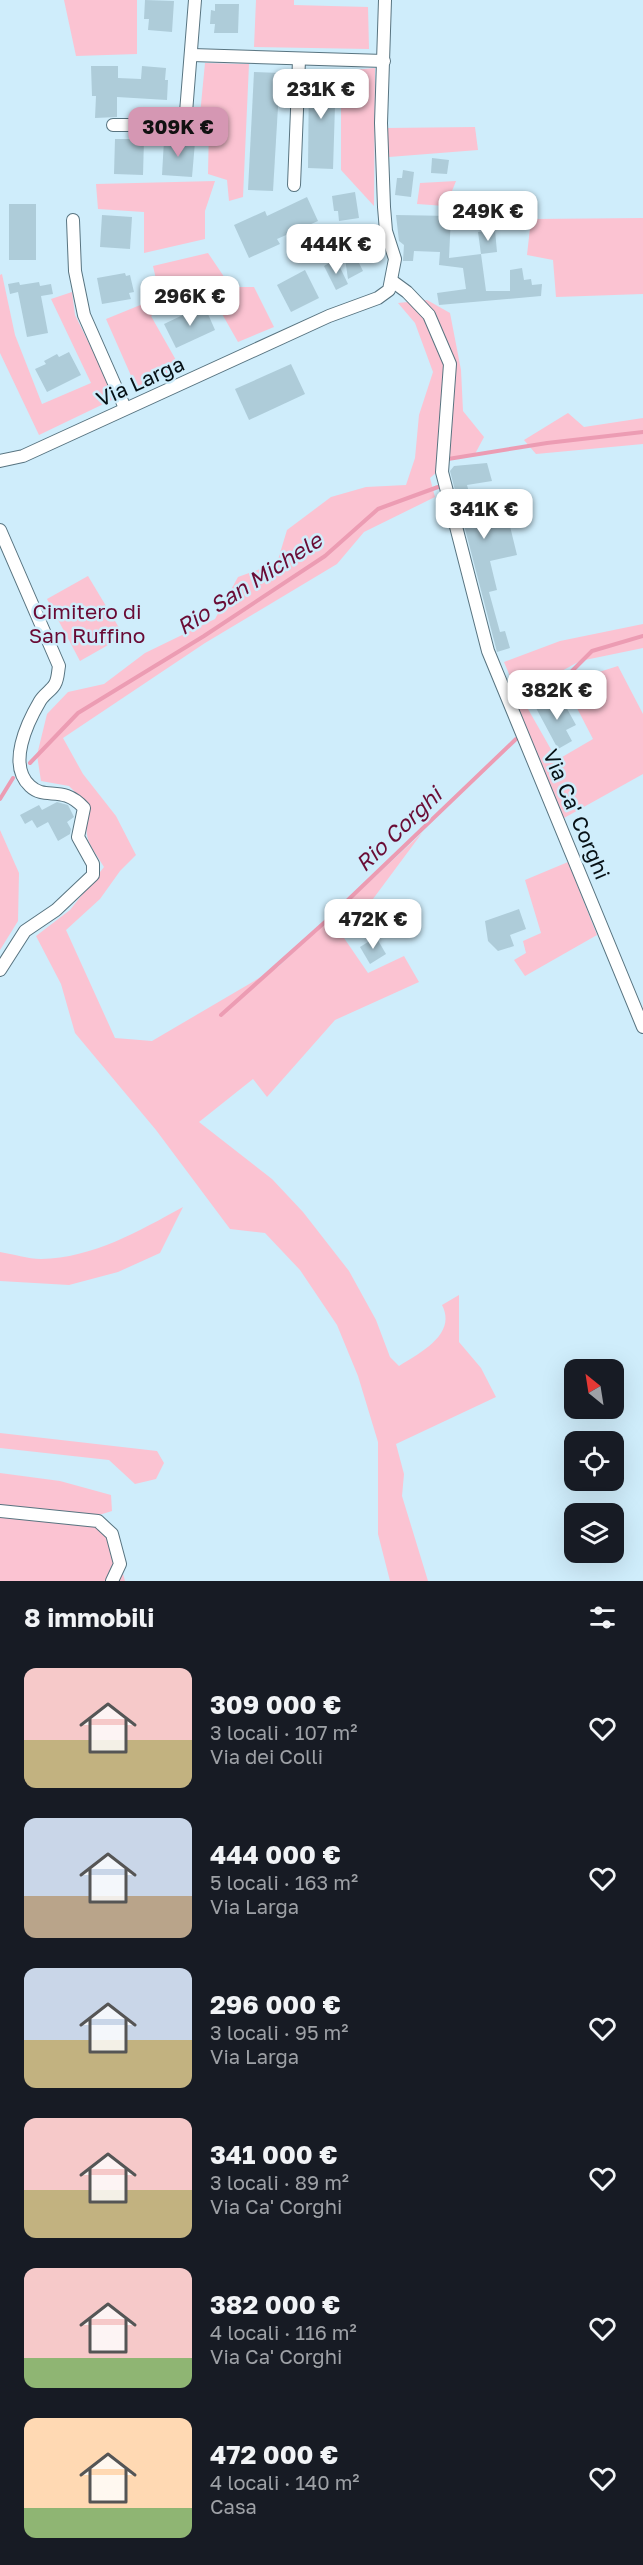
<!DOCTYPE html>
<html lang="it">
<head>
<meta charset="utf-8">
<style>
  body { margin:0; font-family:"Golos Text",sans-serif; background:#20242c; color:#f1f3f6; height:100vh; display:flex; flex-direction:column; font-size:22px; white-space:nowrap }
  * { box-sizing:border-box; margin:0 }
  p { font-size:20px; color:#9ea1a6 }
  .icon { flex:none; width:33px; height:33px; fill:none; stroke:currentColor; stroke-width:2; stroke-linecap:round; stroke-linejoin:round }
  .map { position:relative; height:1581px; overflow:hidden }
  .side { display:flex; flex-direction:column; background:#171b24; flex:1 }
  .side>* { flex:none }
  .needle { width:39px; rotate:330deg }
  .buttons { position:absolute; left:564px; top:1359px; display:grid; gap:12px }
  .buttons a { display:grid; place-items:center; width:60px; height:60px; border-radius:12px; background:#171b24; box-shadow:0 6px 24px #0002; font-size:30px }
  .price { position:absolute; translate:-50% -51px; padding:0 14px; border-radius:12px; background:#fff; color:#222; font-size:20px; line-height:39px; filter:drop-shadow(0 2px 3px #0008) }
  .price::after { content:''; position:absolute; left:50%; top:36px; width:18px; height:14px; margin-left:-9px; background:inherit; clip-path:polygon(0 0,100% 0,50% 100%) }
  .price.active { background:#d597b3; color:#111 }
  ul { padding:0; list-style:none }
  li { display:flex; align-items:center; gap:18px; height:150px; padding:0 24px }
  li span { display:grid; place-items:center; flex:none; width:168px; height:120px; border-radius:12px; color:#555 }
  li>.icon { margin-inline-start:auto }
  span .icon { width:72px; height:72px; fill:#fffc; stroke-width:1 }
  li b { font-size:26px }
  h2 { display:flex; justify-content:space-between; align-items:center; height:72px; padding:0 24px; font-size:26px }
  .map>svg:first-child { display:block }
</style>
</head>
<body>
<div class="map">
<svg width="643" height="1581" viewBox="0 0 643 1581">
  <rect width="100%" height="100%" fill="#cfedfb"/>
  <g fill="#fbc3d2">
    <path d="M64 0H137V54L76 56Z"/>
    <path d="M256 0H294V5L368 7 369 49 254 47Z"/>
    <path d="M205 63 249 64 243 197 229 201 227 180 208 174 209 124 199 125Z"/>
    <path d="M375 68 374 206 341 170V71Z"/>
    <path d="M475 127 478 150 389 157 386 128Z"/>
    <path d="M215 181 205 211V239L144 253V212L98 209 96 184Z"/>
    <path d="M456 181 452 191 443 193 445 206 417 204 420 183Z"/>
    <path d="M643 218V294L556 297 553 260 527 255 531 219Z"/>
    <path d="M208 253 231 287H254L274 327 238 342 201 277 173 288 177 300 151 316 181 369 136 387 106 319 160 297 153 266Z"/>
    <path d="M2 274 15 335 42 404 91 383 51 299 72 292 75 315 116 398 39 435 0 353V275Z"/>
    <path d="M427 300 450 313 461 370 463 411 484 437 475 454 453 458 430 478 435 497 364 532 337 564 205 643 63 738 83 774 116 816 136 855 120 871 100 899 66 930 115 1038 152 1041 278 967 422 833 344 938 368 973 404 956 419 982 335 1020 267 1097 253 1079 199 1122 272 1179 303 1212 349 1271 376 1320 390 1357 399 1366C421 1352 457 1334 442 1305L459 1295V1342L481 1368 496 1397 396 1444 404 1474 402 1496 428 1581H390L378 1534V1442L358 1376 337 1325 300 1270 265 1233 230 1229 156 1130 75 1033 61 984 36 936 70 910 104 867C88 841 82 839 90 807L69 786 41 781 37 755 47 714 68 692 104 684 145 653 215 619 238 577 277 563 287 530 331 497 366 487 406 485 415 458 419 415 433 372 415 323 398 303Z"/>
    <path d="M568 413 584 427 643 418V444L536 454 524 440Z"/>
    <path d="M88 576 124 636 80 661 47 599Z"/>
    <path d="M643 624V648L580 661 518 695 504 662 560 641Z"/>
    <path d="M618 666 643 714V774L564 818 517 707 524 702 557 760 593 739 564 683Z"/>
    <path d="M0 830 19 873 18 921 0 950Z"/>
    <path d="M568 862 597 935 525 976 514 960 526 953 523 941 541 933 525 880Z"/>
    <path d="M183 1207 160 1253 118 1272 69 1285 0 1281V1252C13 1254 28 1259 41 1259 93 1258 139 1231 183 1207Z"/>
    <path d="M0 1433 157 1451 164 1463 156 1479 135 1484 109 1460 0 1448Z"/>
    <path d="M0 1473 60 1481 111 1495 112 1511 86 1519 112 1534 125 1581H0Z"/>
  </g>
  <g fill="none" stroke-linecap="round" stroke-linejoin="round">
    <g stroke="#ec9cb3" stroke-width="4">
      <path d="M448 459 547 443 643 432"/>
      <path d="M518 702 569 674 592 651 643 636"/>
      <path d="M30 763 78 713 204 636 325 556 378 509 438 487"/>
      <path d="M0 799 13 778"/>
      <path d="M221 1015 325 922 516 739"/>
    </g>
  </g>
  <g fill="#aeccd9">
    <path d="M145 0 174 1 172 32 148 30 149 19H144Z"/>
    <path d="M215 4H239L238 33H214L215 24H210L211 10 215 11Z"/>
    <path d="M91 66H118V78L141 79 142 66 166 68 165 80H168L167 100 117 97V117L95 118 96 96H92Z"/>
    <path d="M254 72 280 73 273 191 248 190Z"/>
    <path d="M309 72 336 74 333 169 308 168Z"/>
    <path d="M115 139H144L143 175 114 174Z"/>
    <path d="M164 140 195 142 192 177 162 175Z"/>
    <path d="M432 158 449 160 447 174 431 173Z"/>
    <path d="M403 170 414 172 411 197 395 195 397 178H402Z"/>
    <path d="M355 192 359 218 339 221 338 211H334L332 196Z"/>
    <path d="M307 197 318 221 277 239 280 244 249 258 234 225 265 211 267 216Z"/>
    <rect x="9" y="204" width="27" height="56"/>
    <path d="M102 215 132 217 130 249 100 247Z"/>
    <path d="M396 215 451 216 449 258 481 254 486 291H510V270L522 268 524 280 531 279 532 285 542 284 541 296 439 305 437 293 466 289 463 268 439 265 440 252 414 251 413 261H403L404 245 399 241Z"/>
    <path d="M495 230 497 252 481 254 478 232Z"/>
    <path d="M351 247 363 271 348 279 344 251Z"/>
    <path d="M336 259 348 284 336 290 324 266Z"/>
    <path d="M305 270 319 298 291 312 277 285Z"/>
    <path d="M125 273 126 276 130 275 134 292 129 293 131 299 102 304 97 278Z"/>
    <path d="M19 282 20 285 39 282 40 286 51 284 53 294 41 296 48 333 27 337 18 292 10 294 8 284Z"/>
    <path d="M204 305 215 330 176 348 164 324Z"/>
    <path d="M69 352 81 375 47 392 35 369 46 364 44 361 57 354 59 357Z"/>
    <path d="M291 364 305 394 249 420 235 389Z"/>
    <path d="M487 463 492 481 467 485 477 522 508 518 517 555 490 561 497 590 489 592 500 632 505 631 510 648 497 652 450 471 454 466Z"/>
    <path d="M560 696 576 725 566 730 572 741 558 749 536 708Z"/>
    <path d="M57 802 68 805 74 817 67 822 71 829 70 834 58 841 48 822 37 828 32 820 25 824 20 815 39 805 42 810Z"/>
    <path d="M519 909 526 929 510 935 514 946 498 951 488 941 485 921Z"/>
    <path d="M376 937 386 954 370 964 360 947Z"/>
  </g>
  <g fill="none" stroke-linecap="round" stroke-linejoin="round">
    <g stroke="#587480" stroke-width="14">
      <g id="minor">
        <path d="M192 55 384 61"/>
        <path d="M113 125H185L195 0"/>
        <path d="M294 185 299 60"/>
        <path d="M73 220 75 271 84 315 125 408"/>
        <path d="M392 281 407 292 429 315 450 364 442 472 488 651 643 1027"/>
        <path d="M0 461 23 456 329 316 378 298 389 290 395 259 386 231 384 207 381 123 385 0"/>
        <path d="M0 530 59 666C58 671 58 679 55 684 52 690 44 694 40 701 27 723 7 765 30 786 46 801 62 784 84 808L78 837 93 864V875L56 910 25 931 0 970"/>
        <path d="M0 1511 98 1521 112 1534 120 1564 112 1581"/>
      </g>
    </g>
    <use href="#minor" stroke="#fff" stroke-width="12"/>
  </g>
  <g text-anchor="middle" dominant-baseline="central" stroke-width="5" stroke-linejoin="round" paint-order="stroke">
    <g font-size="21" fill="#061015" stroke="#cfedfb">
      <text transform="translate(140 381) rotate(-24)">Via Larga</text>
      <text transform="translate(577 814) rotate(67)">Via Ca' Corghi</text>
    </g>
    <g font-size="21" fill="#690a34" stroke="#cfedfb">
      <text x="87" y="611">Cimitero di<tspan x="87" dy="24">San Ruffino</tspan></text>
    </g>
    <g font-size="22" font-style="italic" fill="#6a0c35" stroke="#cfedfb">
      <text transform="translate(249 583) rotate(-33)">Rio San Michele</text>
      <text transform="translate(398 829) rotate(-44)">Rio Corghi</text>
    </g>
  </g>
</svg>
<div class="buttons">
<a><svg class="needle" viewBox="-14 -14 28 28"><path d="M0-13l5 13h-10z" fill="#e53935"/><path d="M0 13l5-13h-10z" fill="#9ea1a6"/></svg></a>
<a><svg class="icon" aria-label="locate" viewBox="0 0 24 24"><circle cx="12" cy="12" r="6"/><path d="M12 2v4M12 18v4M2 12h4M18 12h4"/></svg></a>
<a><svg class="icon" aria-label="layers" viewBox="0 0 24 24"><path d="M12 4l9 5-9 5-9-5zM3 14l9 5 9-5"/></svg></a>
</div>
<b class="price" style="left:321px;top:120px">231K €</b>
<b class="price active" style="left:178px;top:158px">309K €</b>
<b class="price" style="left:488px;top:242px">249K €</b>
<b class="price" style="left:336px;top:275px">444K €</b>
<b class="price" style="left:190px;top:327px">296K €</b>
<b class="price" style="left:484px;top:540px">341K €</b>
<b class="price" style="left:557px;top:721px">382K €</b>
<b class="price" style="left:373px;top:950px">472K €</b>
</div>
<section class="side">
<h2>8 immobili<svg class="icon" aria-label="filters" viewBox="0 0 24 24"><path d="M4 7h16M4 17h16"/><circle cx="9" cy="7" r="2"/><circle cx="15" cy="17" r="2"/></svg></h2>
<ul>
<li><span style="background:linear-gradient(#f6c9c9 60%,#c2b280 0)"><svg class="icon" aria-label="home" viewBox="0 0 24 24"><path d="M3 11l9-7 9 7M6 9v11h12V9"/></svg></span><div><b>309 000 €</b><p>3 locali · 107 m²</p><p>Via dei Colli</p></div><svg class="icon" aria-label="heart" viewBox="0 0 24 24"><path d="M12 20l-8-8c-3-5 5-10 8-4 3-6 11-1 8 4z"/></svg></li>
<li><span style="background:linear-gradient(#c9d6e8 65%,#b9a48a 0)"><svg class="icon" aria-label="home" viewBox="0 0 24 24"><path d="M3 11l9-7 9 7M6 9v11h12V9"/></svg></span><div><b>444 000 €</b><p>5 locali · 163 m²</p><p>Via Larga</p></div><svg class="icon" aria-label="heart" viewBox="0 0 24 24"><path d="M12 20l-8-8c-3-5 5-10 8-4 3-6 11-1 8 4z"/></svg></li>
<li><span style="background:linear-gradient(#c9d6e8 60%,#c2b280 0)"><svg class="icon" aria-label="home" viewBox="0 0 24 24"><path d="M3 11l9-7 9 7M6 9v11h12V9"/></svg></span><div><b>296 000 €</b><p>3 locali · 95 m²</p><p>Via Larga</p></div><svg class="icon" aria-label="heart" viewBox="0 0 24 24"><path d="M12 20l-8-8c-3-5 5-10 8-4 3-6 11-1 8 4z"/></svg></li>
<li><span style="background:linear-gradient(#f6c9c9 60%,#c2b280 0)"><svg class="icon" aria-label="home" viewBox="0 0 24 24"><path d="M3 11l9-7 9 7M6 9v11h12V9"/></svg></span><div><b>341 000 €</b><p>3 locali · 89 m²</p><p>Via Ca' Corghi</p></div><svg class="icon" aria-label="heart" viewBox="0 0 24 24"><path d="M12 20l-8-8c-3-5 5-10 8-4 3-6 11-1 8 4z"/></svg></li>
<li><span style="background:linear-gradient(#f6c9c9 75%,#8fb573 0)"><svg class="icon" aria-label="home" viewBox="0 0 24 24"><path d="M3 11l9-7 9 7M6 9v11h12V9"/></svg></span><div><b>382 000 €</b><p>4 locali · 116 m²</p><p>Via Ca' Corghi</p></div><svg class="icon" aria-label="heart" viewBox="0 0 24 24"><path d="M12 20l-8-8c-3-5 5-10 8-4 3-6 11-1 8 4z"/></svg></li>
<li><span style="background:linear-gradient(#ffd9b3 75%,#8fb573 0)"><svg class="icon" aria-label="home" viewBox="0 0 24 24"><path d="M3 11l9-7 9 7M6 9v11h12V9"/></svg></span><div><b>472 000 €</b><p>4 locali · 140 m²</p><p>Casa</p></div><svg class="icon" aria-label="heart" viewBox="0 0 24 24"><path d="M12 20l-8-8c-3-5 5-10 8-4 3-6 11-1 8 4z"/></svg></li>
</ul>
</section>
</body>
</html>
